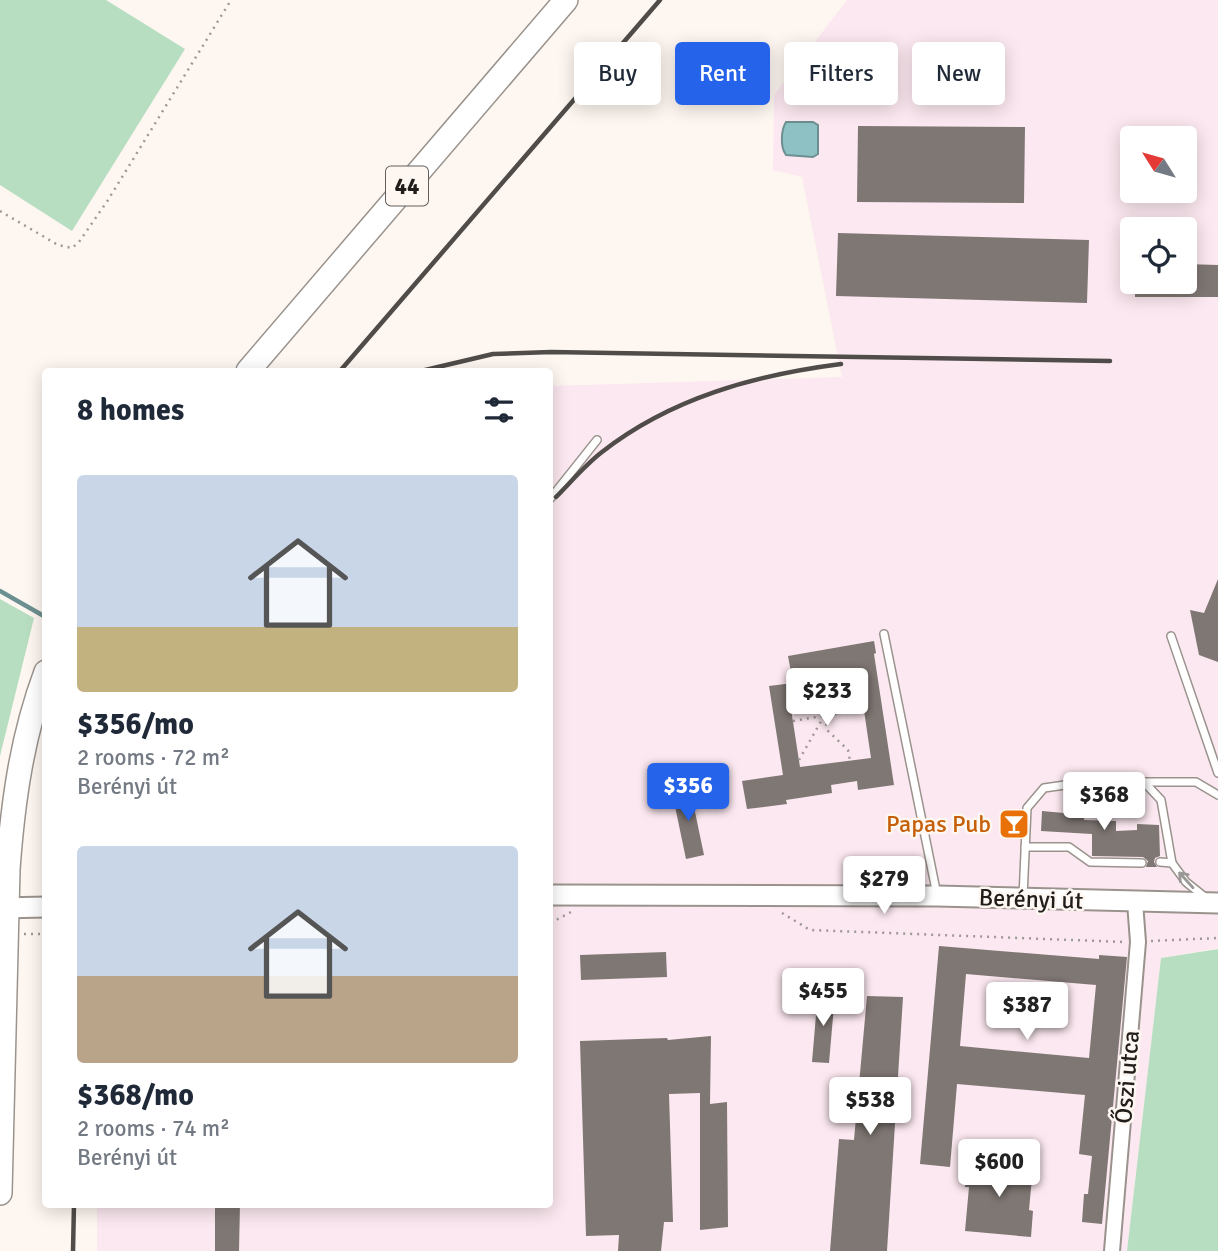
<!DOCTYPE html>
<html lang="en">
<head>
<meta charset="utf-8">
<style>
  body { margin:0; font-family:Signika,sans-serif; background:#f2f2f3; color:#1f2937; height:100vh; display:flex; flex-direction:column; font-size:26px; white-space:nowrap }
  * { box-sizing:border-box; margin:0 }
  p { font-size:23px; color:#747a83 }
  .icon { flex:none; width:38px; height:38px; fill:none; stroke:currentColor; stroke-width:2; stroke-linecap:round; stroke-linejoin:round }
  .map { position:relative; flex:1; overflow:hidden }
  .panel { position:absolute; left:42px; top:368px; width:511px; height:840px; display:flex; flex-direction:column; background:#fff; border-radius:7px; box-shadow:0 4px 18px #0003 }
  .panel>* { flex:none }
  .guide { position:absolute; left:574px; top:42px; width:539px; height:63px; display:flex; gap:14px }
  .needle { width:46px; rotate:307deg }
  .buttons { position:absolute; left:1120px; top:126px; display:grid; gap:14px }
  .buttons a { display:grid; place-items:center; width:77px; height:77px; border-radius:7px; background:#fff; box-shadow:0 4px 18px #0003; font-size:35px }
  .price { position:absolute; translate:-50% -60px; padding:0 16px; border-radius:7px; background:#fff; color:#222; font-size:23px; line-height:46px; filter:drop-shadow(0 2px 4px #0008) }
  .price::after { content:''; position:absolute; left:50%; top:42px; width:21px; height:16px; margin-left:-10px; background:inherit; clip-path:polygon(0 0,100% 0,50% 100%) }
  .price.selected { background:#2563eb; color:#fff }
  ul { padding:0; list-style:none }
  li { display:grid; align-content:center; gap:14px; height:371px; padding:0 35px }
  li span { display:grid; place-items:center; height:217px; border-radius:7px; color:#555 }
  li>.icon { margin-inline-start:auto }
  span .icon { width:126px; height:126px; fill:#fffc; stroke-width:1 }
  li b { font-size:30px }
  h2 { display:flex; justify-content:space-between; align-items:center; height:84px; padding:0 35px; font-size:30px }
  .tag { padding:0 24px; border-radius:7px; background:#fff; box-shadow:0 4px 18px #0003; font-size:24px; line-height:63px }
  .tag.selected { background:#2563eb; color:#fff }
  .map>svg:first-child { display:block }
</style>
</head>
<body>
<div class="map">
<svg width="1218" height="1251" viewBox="0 0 1218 1251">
  <rect width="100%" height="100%" fill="#fef7f1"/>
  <path fill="#fce8f0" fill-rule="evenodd" d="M847 0H1218V948L1161 958 1127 1251H97V1204H550V386L842 377 802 177 773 170 774 95ZM1132 138H1185V191H1132ZM1132 229H1185V282H1132Z"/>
  <g fill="#b8dec2">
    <path d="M0 0H106L185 49 72 231 0 185Z"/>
    <path d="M0 599 34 618 0 756Z"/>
    <path d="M1218 949V1251H1127L1161 958Z"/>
  </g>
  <path fill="#8dc1c4" stroke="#6c9091" stroke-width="2" d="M786 122H813L818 125V154L813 157 786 155C780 147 781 130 786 122Z"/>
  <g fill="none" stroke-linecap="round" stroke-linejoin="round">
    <path stroke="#6c9091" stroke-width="4.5" d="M0 591 42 615"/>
  </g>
  <g fill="#7f7773" fill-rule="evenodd">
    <path d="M858 126 1025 127 1024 203 857 202Z"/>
    <path d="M838 233 1089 240 1087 303 836 296Z"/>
    <path d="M1185 264 1218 265V297H1135V282H1185Z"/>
    <path d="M1218 579V662L1199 655 1190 610 1204 613Z"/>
    <path d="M874 641 876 653 874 654 894 785 858 790 857 781 831 785 832 793 786 800 787 804 747 809 742 781 783 775 769 686 793 683 788 656ZM836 697V701L862 697 871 758 800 767 791 709 815 705V700Z"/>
    <path d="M1112 774H1133L1127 783 1133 788V795L1113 796V788L1118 782Z"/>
    <path d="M690 788 704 855 686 859 672 792Z"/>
    <path d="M1075 790 1086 791 1084 820 1116 821V831L1137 830V824L1159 825 1160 856 1155 858 1154 862 1157 867H1146L1148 861 1143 857 1092 856V834L1041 831 1042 811 1064 813 1066 791Z"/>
    <path d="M939 946 1099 959V955L1127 957 1102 1224 1082 1222 1084 1194H1088L1092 1156 1079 1154 1085 1095 957 1084 950 1167 920 1164ZM966 974 1096 985 1089 1058 960 1046Z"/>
    <path d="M666 952 667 977 581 980 580 955Z"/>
    <path d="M818 992 835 994 829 1063 812 1062Z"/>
    <path d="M867 996 903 997 887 1251H830L839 1139 854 1140Z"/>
    <path d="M711 1036 710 1104 727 1102 728 1227 700 1230V1093L669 1094 673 1222H664L661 1251H618L619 1235 586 1236 580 1041 667 1038 668 1040Z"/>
    <path d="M967 1161 1033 1167 1029 1210 1033 1211 1031 1237 965 1231 969 1187H965Z"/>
    <path d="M215 1204H240L239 1251H215Z"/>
  </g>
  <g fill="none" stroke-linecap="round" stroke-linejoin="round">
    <g stroke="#9a938d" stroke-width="10">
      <g id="lane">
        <path d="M550 499 597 440"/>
        <path d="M884 634 937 895"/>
        <path d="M1171 636 1218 773"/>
        <path d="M1133 782H1196L1218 795"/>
        <path d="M1144 782 1161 800 1172 863"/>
        <path d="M1025 847H1069L1090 862 1142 863"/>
        <path d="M1160 862 1172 863 1186 882 1206 898"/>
        <path d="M1023 897 1027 808 1044 788 1079 783 1112 782"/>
      </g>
    </g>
    <g stroke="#9a938d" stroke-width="18">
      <path id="street" d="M1112 1251 1138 942 1135 902"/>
    </g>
    <g stroke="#9a938d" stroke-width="23">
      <g id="secondary">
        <path d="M550 895 937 896 1218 903"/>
        <path d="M0 908 46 907"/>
      </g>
    </g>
    <g stroke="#9a938d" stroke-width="26">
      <g id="primary">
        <path d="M248 371 566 0"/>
        <path d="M0 1193 8 869C13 801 22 736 46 672"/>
      </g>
    </g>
    <g stroke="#9e9995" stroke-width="2.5" stroke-dasharray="2 5" stroke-linecap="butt">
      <path d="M0 211 58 245 72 248 79 242 108 200 231 0"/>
      <path d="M823 696 827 730 848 750 850 761"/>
      <path d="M793 721 863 709"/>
      <path d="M799 760 824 716"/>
      <path d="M782 913 810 930 1124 942"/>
      <path d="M550 921 556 920 571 912"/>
      <path d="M24 934H46"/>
      <path d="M1151 941 1218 938"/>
      <path d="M373 1205V1204"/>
    </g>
    <use href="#lane" stroke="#fff" stroke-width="7"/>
    <use href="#street" stroke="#fff" stroke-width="14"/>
    <use href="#secondary" stroke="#fff" stroke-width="19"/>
    <use href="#primary" stroke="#fff" stroke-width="23"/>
    <g stroke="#504c49" stroke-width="4.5">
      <path d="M340 371 660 0"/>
      <path d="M421 371 493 354 551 352 1110 361"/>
      <path d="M556 497C571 482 585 465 602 452 671 398 755 375 841 364"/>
      <path d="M73 1251 74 1204"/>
    </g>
  </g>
  <defs><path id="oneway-shaft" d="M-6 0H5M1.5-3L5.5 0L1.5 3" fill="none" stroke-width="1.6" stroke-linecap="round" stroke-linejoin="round" transform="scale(1.75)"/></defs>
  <use stroke="#9b9998" href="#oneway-shaft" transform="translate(1186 880) rotate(-132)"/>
  <defs>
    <g id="bar-square" transform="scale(1.575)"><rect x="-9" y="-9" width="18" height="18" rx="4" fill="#e8710a" stroke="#fef7f1"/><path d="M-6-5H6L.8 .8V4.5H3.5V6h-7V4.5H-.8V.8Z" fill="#fff"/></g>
  </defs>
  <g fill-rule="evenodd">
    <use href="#bar-square" x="1014" y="824"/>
  </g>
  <g text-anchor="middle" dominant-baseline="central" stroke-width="5" stroke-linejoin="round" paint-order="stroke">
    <rect fill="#fef7f1" stroke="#635e5b" stroke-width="2" x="386" y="166.5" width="42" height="39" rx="5"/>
    <g font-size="23" font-weight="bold" fill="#201d1b">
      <text x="407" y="186">44</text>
    </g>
    <g font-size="24" fill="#c56008" stroke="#fef7f1" text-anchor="end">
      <text x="991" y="824">Papas Pub</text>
    </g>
    <g font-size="24" fill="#201d1b" stroke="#fef7f1">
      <text transform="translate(1031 899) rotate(2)">Berényi út</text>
      <text transform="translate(1127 1077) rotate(-85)">Őszi utca</text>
    </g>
  </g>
</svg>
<div class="buttons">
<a><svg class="needle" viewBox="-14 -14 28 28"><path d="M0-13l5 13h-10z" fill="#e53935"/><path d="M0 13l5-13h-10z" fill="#747a83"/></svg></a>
<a><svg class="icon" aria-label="locate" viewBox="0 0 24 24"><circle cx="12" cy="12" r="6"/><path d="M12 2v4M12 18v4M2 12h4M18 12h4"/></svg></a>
</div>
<b class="price" style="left:827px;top:728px">$233</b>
<b class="price selected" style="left:688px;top:823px">$356</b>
<b class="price" style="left:1104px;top:832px">$368</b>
<b class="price" style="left:884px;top:916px">$279</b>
<b class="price" style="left:823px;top:1028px">$455</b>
<b class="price" style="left:1027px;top:1042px">$387</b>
<b class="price" style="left:870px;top:1137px">$538</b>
<b class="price" style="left:999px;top:1199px">$600</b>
<div class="guide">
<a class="tag">Buy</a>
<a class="tag selected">Rent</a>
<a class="tag">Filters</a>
<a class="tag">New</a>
</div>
<section class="panel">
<h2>8 homes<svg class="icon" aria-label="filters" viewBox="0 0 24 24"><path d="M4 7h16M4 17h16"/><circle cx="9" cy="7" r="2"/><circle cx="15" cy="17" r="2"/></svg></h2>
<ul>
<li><span style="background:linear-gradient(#c9d6e8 70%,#c2b280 0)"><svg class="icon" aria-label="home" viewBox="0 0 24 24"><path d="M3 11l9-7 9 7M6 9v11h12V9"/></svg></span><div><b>$356/mo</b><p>2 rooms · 72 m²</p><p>Berényi út</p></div></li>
<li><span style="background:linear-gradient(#c9d6e8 60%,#b9a48a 0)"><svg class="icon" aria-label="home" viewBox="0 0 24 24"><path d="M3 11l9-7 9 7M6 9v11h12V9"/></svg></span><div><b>$368/mo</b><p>2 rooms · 74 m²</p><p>Berényi út</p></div></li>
</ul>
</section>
</div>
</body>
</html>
